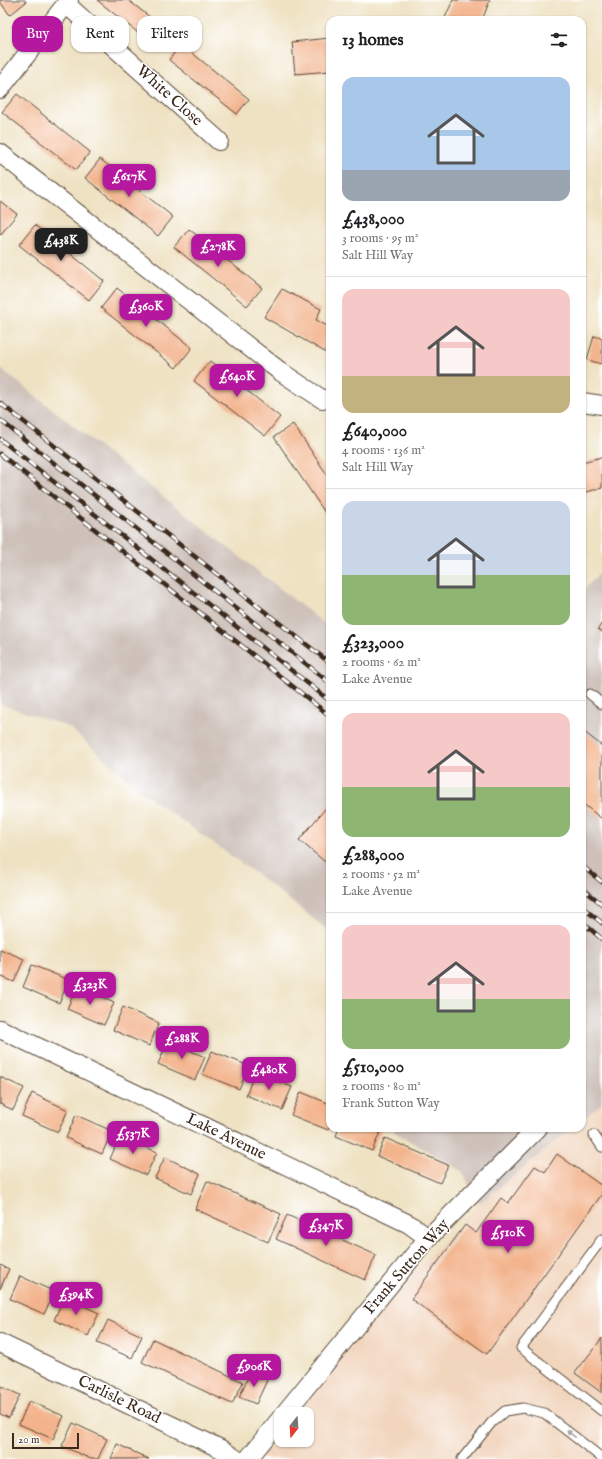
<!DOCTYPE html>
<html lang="en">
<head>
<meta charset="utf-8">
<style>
  body { margin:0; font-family:"IM FELL English",serif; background:#f6f6f6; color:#202124; height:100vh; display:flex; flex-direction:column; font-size:15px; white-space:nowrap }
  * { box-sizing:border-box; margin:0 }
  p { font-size:13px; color:#757577 }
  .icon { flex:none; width:22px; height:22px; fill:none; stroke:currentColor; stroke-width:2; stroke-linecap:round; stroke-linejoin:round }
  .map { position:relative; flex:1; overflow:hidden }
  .sheet { position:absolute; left:326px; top:16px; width:260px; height:1116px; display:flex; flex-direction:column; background:#fff; border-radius:12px; box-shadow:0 1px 3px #0004 }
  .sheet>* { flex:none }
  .top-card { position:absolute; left:12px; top:16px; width:254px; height:36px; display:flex; gap:8px }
  .needle { width:26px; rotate:197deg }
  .tools { position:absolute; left:274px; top:1407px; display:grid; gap:8px }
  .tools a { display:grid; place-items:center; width:40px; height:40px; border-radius:8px; background:#fff; box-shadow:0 1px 3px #0004; font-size:20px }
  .scale { position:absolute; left:12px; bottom:10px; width:67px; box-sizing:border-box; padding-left:4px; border:2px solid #3b2a1e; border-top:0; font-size:11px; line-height:14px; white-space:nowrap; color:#3b2a1e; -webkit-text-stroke:3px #fff; paint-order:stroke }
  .price { position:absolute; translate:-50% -34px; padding:0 9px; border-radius:8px; background:#b5179e; color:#fff; font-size:13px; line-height:26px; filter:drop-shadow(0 1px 2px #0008) }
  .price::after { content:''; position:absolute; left:50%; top:24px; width:12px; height:9px; margin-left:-6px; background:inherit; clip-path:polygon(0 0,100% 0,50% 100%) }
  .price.current { background:#222; color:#fff }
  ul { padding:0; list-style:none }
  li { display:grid; align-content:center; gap:8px; height:212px; padding:0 16px }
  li+li { border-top:1px solid #e0e0e0 }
  li span { display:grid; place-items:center; height:124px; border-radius:12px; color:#555 }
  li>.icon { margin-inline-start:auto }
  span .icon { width:72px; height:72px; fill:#fffc; stroke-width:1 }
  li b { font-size:17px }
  h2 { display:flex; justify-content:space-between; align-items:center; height:48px; padding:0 16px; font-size:17px }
  .tag { padding:0 14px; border-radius:12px; background:#fff; box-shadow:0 1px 3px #0004; font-size:14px; line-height:36px }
  .tag.current { background:#b5179e; color:#fff }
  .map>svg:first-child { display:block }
</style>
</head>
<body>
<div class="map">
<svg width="602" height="1459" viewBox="0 0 602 1459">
  <rect width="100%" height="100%" fill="#fff"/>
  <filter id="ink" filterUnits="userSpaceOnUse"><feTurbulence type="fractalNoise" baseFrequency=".025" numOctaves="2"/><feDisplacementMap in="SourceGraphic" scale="8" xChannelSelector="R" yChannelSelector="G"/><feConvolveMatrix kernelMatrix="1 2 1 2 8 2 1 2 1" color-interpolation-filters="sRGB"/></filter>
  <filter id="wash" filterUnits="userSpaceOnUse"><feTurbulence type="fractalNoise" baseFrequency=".012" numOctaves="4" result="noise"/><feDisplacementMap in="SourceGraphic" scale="16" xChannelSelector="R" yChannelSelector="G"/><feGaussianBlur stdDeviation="0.9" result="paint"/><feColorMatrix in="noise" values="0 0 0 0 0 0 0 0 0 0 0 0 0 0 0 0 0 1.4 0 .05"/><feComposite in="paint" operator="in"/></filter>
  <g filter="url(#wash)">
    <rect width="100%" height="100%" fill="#efe2c3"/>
    <path fill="#f1d5bd" d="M602 1103V1459H260L281 1432V1440H307V1414H296L395 1292 479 1204 572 1128H582V1120Z"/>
    <g fill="#cec1ba">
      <path d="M0 368 330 628V932L259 876 142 792 69 727 0 704Z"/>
      <path d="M602 573V1103L582 1120V592L598 574Z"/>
      <path d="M395 1128H572L479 1204 462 1171 394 1132Z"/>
    </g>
    <g id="blocks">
      <g fill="#f3b48d">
        <path d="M0 0H25L26 2 10 15 0 2Z"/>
        <path d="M97 0H128L169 32 157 48Z"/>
        <path d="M453 0H490L482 20H444Z"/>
        <path d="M330 38V71L295 74 292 42Z"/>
        <path d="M181 44 249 99 237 114 169 60Z"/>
        <path d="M17 94 90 152 76 170 2 112Z"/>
        <path d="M100 159 173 217 158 236 85 178Z"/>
        <path d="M0 201 17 214 1 234 0 233Z"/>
        <path d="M35 225 104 281 89 300 19 245Z"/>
        <path d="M189 229 262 288 247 306 174 247Z"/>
        <path d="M117 288 192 348 176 368 101 308Z"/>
        <path d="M282 289 321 309 316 320 329 327 330 324V355L264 317Z"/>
        <path d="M594 336 602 338V364L587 360Z"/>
        <path d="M210 361 280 417 265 436 194 381Z"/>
        <path d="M293 424 330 479V520L274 437Z"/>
        <path d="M602 457V488L582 493V462Z"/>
        <path d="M602 623V632L598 629Z"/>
        <path d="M582 730 602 746V819L582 803Z"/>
        <path d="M330 803V866L299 840Z"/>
        <path d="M0 949 24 959 14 982 0 976Z"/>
        <path d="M32 965 69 980 59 1003 23 987Z"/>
        <path d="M77 986 114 1003 104 1025 67 1009Z"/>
        <path d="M123 1007 159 1023 149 1046 113 1030Z"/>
        <path d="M168 1041 205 1057 195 1080 158 1064Z"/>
        <path d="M212 1051 249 1066 239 1089 202 1074Z"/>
        <path d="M255 1072 292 1087 282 1110 246 1095Z"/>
        <path d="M0 1077 24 1088 13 1110 0 1104Z"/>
        <path d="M301 1092 330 1104V1125L328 1130 291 1115Z"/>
        <path d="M32 1093 68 1110 58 1132 22 1116Z"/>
        <path d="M76 1115 112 1131 102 1154 66 1138Z"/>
        <path d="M339 1128H382L372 1151 336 1136Z"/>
        <path d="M120 1136 157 1152 146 1175 110 1159Z"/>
        <path d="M385 1138 448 1165 440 1183 377 1156Z"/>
        <path d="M557 1154 602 1186V1194L487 1354 411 1299 465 1225 476 1233 501 1198 508 1203 535 1166 545 1172Z"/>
        <path d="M165 1157 200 1174 191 1194 155 1178Z"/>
        <path d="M207 1181 281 1214 268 1242 195 1209Z"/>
        <path d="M287 1215 376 1255 365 1280 276 1239Z"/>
        <path d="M0 1265 9 1269 0 1289Z"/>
        <path d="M20 1276 55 1292 44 1314 10 1299Z"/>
        <path d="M64 1297 99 1313 88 1336 54 1320Z"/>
        <path d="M108 1320 142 1336 132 1358 97 1343Z"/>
        <path d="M602 1338V1393L575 1373Z"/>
        <path d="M153 1339 243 1382 232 1404 142 1362Z"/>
        <path d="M251 1371 268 1378 256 1404 239 1397Z"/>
        <path d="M0 1386 20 1395 9 1418 0 1414Z"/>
        <path d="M29 1401 64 1416 53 1439 19 1424Z"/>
        <path d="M73 1423 107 1439 98 1459H91L62 1446Z"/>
        <path d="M117 1444 134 1452 149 1459H111Z"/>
      </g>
    </g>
  </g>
  <g filter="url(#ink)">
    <use href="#blocks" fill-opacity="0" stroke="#564637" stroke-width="1"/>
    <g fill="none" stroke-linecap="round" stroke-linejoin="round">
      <g stroke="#564637" stroke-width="11">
        <g id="service">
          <path d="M590 694 602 704"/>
          <path d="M594 1135 602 1147"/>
          <path d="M602 1239 521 1348 602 1411"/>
          <path d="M462 1459 492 1422 505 1411 523 1408 544 1413 602 1458"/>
        </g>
      </g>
      <g stroke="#564637" stroke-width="20">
        <g id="minor">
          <path d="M66 4 219 141"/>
          <path d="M0 89 69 0"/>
          <path d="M0 153 281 372 322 399H330"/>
          <path d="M582 402 602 405"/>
          <path d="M0 1029 409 1224 428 1238"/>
          <path d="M0 1343 221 1449 236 1459"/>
          <path d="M284 1414 428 1238 538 1128"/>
          <path d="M248 1459 281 1418"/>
        </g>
      </g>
      <use href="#service" stroke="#fff" stroke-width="9"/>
      <use href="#minor" stroke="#fff" stroke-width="18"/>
      <g stroke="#3b2a1e" stroke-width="4.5">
        <g id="rail">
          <path d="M0 403 330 663"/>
          <path d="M0 420 330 683"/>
          <path d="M0 439 330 701"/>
          <path d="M0 454 330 716"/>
          <path d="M582 866 602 882"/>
          <path d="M582 888 602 904"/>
          <path d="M582 907 602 923"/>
          <path d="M582 922 602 939"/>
        </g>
      </g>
      <use href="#rail" stroke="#fff" stroke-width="3" stroke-dasharray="9" stroke-linecap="butt"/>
    </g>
    <defs><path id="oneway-solid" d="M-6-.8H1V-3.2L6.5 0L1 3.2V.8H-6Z"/></defs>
    <use fill="#a79f9a" href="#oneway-solid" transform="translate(571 1434) rotate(-142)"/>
  </g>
  <g text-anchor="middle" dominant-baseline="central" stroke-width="3" stroke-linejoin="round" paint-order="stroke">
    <g font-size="16" fill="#3b2a1e" stroke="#fff">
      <text transform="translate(169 96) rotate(42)">White Close</text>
      <text transform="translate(226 1137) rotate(26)">Lake Avenue</text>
      <text transform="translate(407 1267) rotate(-49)">Frank Sutton Way</text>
      <text transform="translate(119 1400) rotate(26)">Carlisle Road</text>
    </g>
  </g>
</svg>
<div class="tools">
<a><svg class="needle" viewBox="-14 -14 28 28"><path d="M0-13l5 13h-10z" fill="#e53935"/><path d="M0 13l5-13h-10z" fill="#757577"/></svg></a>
</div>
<div class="scale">20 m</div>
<b class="price" style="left:129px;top:198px">£617K</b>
<b class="price current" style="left:61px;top:262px">£438K</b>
<b class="price" style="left:218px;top:268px">£278K</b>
<b class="price" style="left:146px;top:328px">£360K</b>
<b class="price" style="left:237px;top:398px">£640K</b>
<b class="price" style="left:90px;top:1006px">£323K</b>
<b class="price" style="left:182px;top:1060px">£288K</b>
<b class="price" style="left:269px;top:1091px">£480K</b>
<b class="price" style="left:133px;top:1155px">£537K</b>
<b class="price" style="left:326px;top:1247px">£347K</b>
<b class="price" style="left:508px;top:1254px">£510K</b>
<b class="price" style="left:76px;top:1316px">£394K</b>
<b class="price" style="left:254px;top:1388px">£906K</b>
<div class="top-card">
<a class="tag current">Buy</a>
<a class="tag">Rent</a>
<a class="tag">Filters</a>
</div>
<section class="sheet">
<h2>13 homes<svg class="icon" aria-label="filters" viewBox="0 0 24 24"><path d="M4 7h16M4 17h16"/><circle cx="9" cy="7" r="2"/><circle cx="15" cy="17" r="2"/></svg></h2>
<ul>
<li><span style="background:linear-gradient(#a9c7e8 75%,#9aa5b1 0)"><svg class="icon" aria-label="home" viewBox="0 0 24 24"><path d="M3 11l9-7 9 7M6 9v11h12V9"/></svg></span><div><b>£438,000</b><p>3 rooms · 95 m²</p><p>Salt Hill Way</p></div></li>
<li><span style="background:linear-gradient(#f6c9c9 70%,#c2b280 0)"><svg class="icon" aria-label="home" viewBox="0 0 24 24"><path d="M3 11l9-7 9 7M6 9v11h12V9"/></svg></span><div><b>£640,000</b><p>4 rooms · 136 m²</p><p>Salt Hill Way</p></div></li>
<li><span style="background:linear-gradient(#c9d6e8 60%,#8fb573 0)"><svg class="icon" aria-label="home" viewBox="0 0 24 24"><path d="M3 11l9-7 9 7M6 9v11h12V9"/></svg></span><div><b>£323,000</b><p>2 rooms · 62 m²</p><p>Lake Avenue</p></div></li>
<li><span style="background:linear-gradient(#f6c9c9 60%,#8fb573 0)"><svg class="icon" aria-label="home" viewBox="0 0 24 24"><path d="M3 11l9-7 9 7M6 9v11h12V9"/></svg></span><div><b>£288,000</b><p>2 rooms · 52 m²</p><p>Lake Avenue</p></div></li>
<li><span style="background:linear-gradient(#f6c9c9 60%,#8fb573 0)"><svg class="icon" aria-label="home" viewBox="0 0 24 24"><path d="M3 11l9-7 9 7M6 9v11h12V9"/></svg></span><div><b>£510,000</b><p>2 rooms · 80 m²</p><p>Frank Sutton Way</p></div></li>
</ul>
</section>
</div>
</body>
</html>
